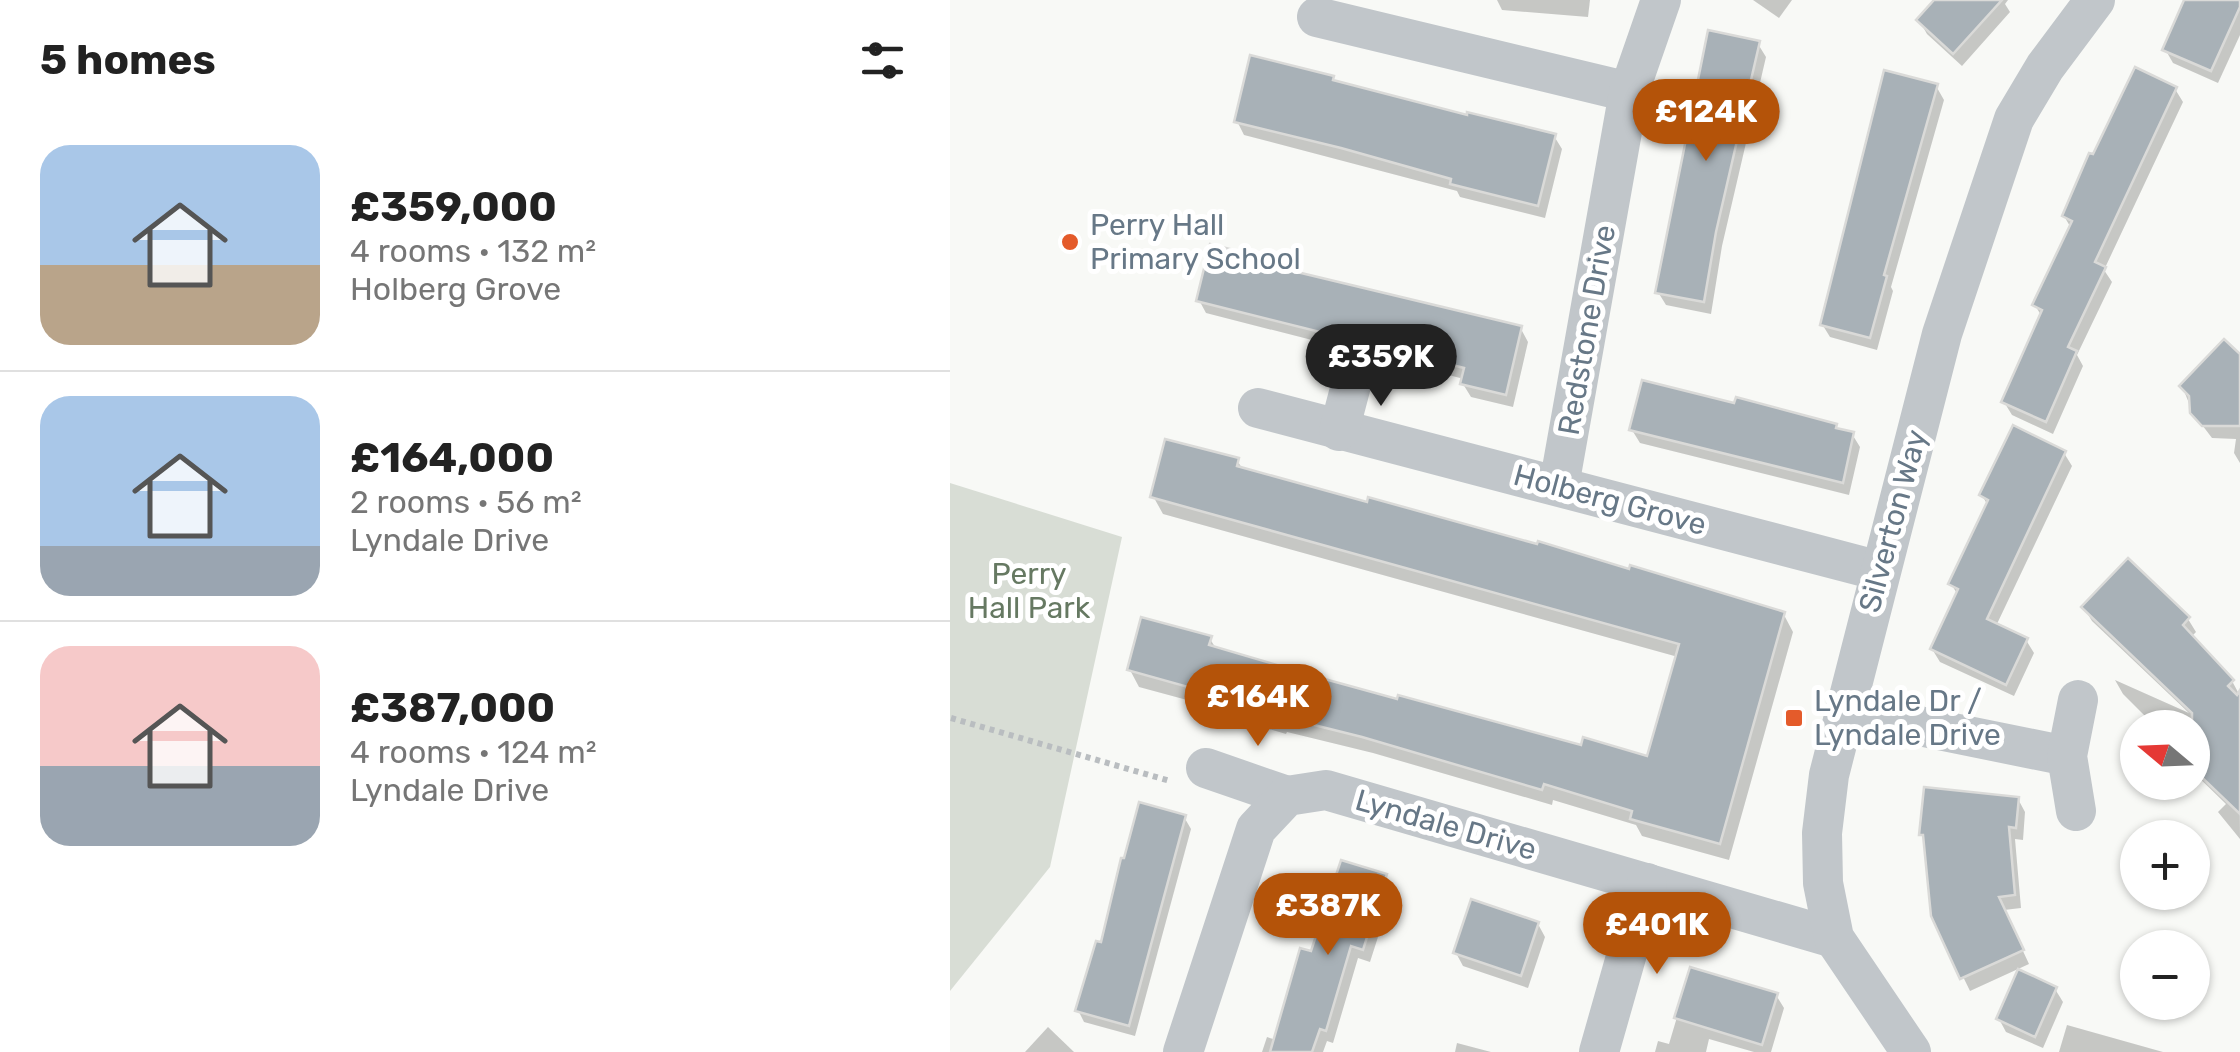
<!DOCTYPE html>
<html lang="en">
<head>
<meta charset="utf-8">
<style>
  body { margin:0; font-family:Rubik,sans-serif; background:#f6f6f6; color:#222; height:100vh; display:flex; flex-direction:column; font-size:38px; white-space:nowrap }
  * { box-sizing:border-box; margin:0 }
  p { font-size:32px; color:#767676 }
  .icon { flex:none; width:55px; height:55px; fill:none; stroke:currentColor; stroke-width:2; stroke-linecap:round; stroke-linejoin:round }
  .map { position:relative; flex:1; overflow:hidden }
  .sheet { display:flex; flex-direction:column; background:#fff; width:950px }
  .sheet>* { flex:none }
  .needle { width:65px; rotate:289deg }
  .buttons { position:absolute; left:1170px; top:710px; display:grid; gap:20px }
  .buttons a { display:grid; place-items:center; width:90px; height:90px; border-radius:50%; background:#fff; box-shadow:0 2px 8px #0004; font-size:50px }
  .price { position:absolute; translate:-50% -85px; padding:0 22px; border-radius:35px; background:#b45309; color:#fff; font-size:32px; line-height:65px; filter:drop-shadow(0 2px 5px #0008) }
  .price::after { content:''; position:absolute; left:50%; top:60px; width:30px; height:22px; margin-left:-15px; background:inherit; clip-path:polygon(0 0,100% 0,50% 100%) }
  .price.on { background:#222; color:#fff }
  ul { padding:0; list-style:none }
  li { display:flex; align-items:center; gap:30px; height:250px; padding:0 40px }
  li+li { border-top:2px solid #e0e0e0 }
  li span { display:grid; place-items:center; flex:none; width:280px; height:200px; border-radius:30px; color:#555 }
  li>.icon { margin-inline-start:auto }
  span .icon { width:120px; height:120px; fill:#fffc; stroke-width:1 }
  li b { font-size:42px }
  h2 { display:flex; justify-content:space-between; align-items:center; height:120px; padding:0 40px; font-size:42px }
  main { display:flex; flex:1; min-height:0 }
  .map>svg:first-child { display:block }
</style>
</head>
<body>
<main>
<section class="sheet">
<h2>5 homes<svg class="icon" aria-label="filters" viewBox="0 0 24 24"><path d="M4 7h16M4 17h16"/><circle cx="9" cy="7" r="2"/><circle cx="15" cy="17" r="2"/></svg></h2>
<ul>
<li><span style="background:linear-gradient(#a9c7e8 60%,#b9a48a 0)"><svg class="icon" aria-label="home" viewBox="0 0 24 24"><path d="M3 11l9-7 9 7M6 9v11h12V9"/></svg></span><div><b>£359,000</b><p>4 rooms · 132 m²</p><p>Holberg Grove</p></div></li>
<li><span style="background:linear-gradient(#a9c7e8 75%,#9aa5b1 0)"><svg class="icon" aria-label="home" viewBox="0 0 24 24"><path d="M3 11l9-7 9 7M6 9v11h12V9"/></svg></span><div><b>£164,000</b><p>2 rooms · 56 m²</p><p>Lyndale Drive</p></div></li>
<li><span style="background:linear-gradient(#f6c9c9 60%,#9aa5b1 0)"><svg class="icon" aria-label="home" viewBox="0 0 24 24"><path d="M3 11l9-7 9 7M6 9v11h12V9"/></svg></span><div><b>£387,000</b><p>4 rooms · 124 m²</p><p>Lyndale Drive</p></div></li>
</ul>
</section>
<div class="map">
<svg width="1290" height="1052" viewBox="0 0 1290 1052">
  <rect width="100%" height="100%" fill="#f8f9f6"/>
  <path fill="#d8ddd5" d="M0 483 172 537 100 867 0 991Z"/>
  <g fill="#0003">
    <path d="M547 0H640L638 17 552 10Z"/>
    <path d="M803 0H842L829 18Z"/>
    <path d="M987 0H1058L1055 4 1060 12 1012 66 977 34 969 20Z"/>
    <path d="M1237 0H1271L1290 10V35L1268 83 1223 63 1215 49Z"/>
    <path d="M808 44 816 57 772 246 761 314 716 305 708 292Z"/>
    <path d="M382 78 385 83 604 136 612 149 595 218 510 197 507 191 294 135 287 121Z"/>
    <path d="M986 86 994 100 941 287 943 291 927 350 880 337 872 324Z"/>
    <path d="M1225 89 1233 102 1154 270 1162 282 1127 355 1133 366 1103 434 1062 415 1054 402 1092 317 1085 305 1121 228 1114 216Z"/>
    <path d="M321 262 325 269 571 329 578 342 563 407 521 397 513 384 514 379 256 313 249 300Z"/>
    <path d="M1290 358V463L1284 453 1286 439 1262 438 1243 413 1232 386Z"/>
    <path d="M885 426 888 431 902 434 910 447 899 495 690 443 682 430Z"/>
    <path d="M1114 453 1122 466 1046 626 1076 640 1084 653 1064 696 990 662 982 649 1008 595 1001 584 1038 506 1032 495Z"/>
    <path d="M287 460 293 470 834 615 843 632 779 860 692 836 686 825 603 800 602 805 423 753 337 732 336 734 278 717 274 710 189 687 180 670 260 639 267 650 371 681 632 748 699 759 728 657 213 514 203 496Z"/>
    <path d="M1178 562 1238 619 1246 632 1241 637 1282 681 1289 694 1290 839 1268 812 1276 804 1242 771V728H1207L1173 694 1165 680 1239 713 1142 621 1134 608Z"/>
    <path d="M1068 799 1075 812 1073 840 1065 839 1071 908 1054 910 1079 964 1020 991 983 915 976 843 971 834Z"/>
    <path d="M234 817 241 829 185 1036 134 1022 128 1010 153 945Z"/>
    <path d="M435 877 443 890 420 962 408 958 383 1043 377 1041 373 1052H312L317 1037 326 1040 363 954Z"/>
    <path d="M588 924 595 937 578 988 513 966 506 953Z"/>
    <path d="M741 970 826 995 834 1008 821 1052H804L759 1039 756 1052H705L708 1041 719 1044Z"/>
    <path d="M1105 989 1113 1002 1093 1048 1056 1032 1049 1019Z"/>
    <path d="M1117 1025 1213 1052H1109Z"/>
    <path d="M98 1027 124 1052H75Z"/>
    <path d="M507 1043 541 1052H505Z"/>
  </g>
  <g fill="#a8b1b7" stroke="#dadad8" stroke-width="2.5">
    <path d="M984 0H1052L1003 54 966 20Z"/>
    <path d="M1234 0H1290V7L1261 71 1212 50Z"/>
    <path d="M758 30 810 41 766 232 754 302 705 293Z"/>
    <path d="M300 55 384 76 383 80 517 115V112L606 134 588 206 500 184 501 179 391 148 284 122Z"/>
    <path d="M1185 67 1227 87 1145 262 1156 267 1118 347 1127 351 1096 422 1051 402 1092 310 1082 305 1122 221 1112 216 1139 153 1143 154Z"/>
    <path d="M934 70 988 84 934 275 937 276 920 338 870 325Z"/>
    <path d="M260 244 323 260 322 266 572 326 556 395 510 384 514 368 246 301Z"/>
    <path d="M1274 339 1290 354V426H1252L1240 413 1239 396 1229 386Z"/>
    <path d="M692 380 784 403 786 397 887 424 886 428 904 432 893 483 679 430Z"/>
    <path d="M1063 425 1116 451 1037 619 1078 638 1056 685 980 649 1008 589 998 584 1038 500 1029 495Z"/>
    <path d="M215 439 289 458 287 466 417 502 418 497 587 544 588 541 679 569 680 565 835 612 770 844 680 819 682 811 594 784 592 790 412 737 328 716 327 719 265 700 267 695 177 670 191 617 262 636 259 645 371 678 447 699 448 695 631 745 633 737 697 756 729 644 200 497Z"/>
    <path d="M1178 558 1240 617 1233 625 1284 680 1278 686 1287 695 1290 690V814L1242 768V713L1131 607Z"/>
    <path d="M974 787 1069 797 1066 828 1059 827 1065 895 1049 897 1074 950 1010 979 981 916 973 835H969Z"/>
    <path d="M189 802 236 815 179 1026 125 1011 146 941 151 942 171 858H174Z"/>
    <path d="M391 860 437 874 413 950 401 946 376 1031 370 1029 362 1052H320L350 948 361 951Z"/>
    <path d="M521 899 589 922 571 976 503 953Z"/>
    <path d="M740 967 828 993 812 1045 724 1018Z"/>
    <path d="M1068 969 1107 987 1085 1037 1046 1019Z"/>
  </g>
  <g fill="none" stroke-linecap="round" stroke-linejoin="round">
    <path stroke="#b9bdc0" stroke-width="6" stroke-dasharray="5 5" stroke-linecap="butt" d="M1 718 220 781"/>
    <g stroke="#c1c6ca" stroke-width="40">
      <path d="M367 17 679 92"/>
      <path d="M308 408 930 571"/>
      <path d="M389 431 405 370"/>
      <path d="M609 486 679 92 711 0"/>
      <path d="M895 711 1117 756"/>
      <path d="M256 768 337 796"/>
      <path d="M1126 811 1117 756 1128 700"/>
      <path d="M233 1052 306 829 337 796 376 790 884 938"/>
      <path d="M649 1052 697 883"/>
      <path d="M961 1052 884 938 873 883 872 833 879 775 992 334 1064 119 1095 67 1145 0"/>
    </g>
  </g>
  <g fill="#e45b2b" stroke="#fff" stroke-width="4">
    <circle cx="120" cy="242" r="10"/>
    <rect x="834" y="708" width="20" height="20" rx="5"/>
  </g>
  <g text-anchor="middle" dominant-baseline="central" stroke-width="10" stroke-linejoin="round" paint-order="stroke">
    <g font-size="30" fill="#677887" stroke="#fff" text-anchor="start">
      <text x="140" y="225">Perry Hall<tspan x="140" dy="34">Primary School</tspan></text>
      <text x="864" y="701">Lyndale Dr /<tspan x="864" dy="34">Lyndale Drive</tspan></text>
    </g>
    <g font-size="30" fill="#677887" stroke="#fff">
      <text transform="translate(637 330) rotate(-80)">Redstone Drive</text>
      <text transform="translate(660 500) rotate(15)">Holberg Grove</text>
      <text transform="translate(943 521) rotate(-75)">Silverton Way</text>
      <text transform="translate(496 825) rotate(16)">Lyndale Drive</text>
    </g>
    <g font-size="30" fill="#667962" stroke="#fff">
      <text x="79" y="574">Perry<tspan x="79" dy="34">Hall Park</tspan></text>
    </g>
  </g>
</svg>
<div class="buttons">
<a><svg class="needle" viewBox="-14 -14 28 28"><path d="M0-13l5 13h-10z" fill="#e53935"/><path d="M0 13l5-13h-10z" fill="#767676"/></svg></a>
<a>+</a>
<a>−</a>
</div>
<b class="price" style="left:756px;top:164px">£124K</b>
<b class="price on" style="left:431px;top:409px">£359K</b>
<b class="price" style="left:308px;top:749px">£164K</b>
<b class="price" style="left:378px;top:958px">£387K</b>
<b class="price" style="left:707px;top:977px">£401K</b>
</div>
</main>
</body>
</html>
